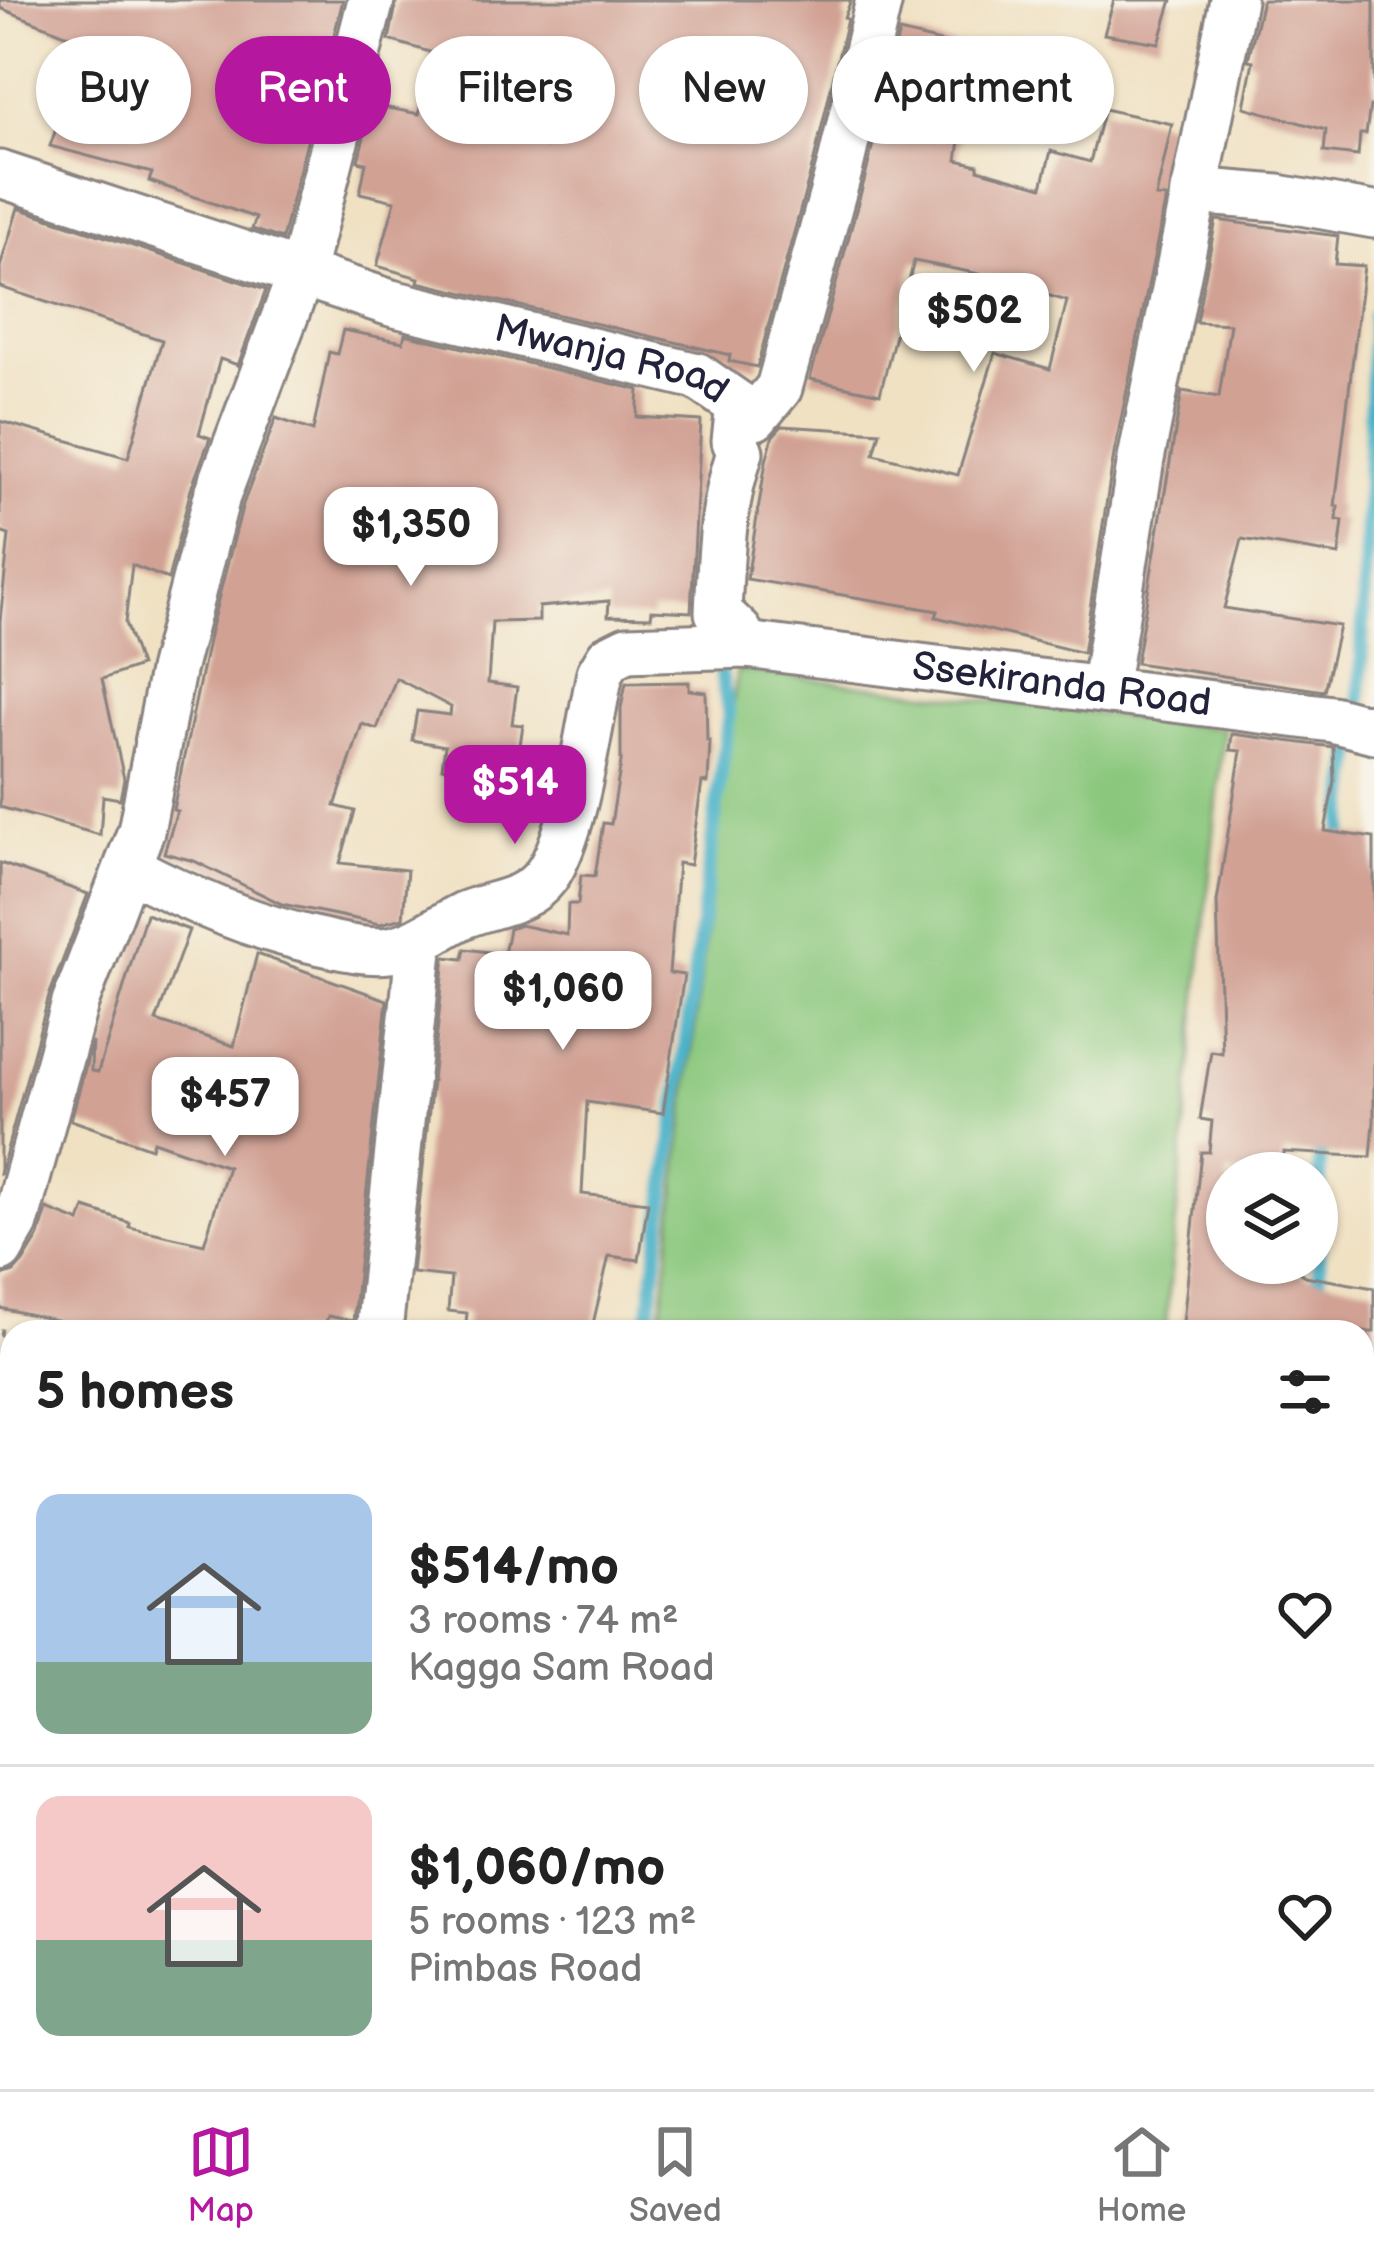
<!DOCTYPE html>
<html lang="en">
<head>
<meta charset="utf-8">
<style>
  body { margin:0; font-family:"Balsamiq Sans",sans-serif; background:#f6f6f6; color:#222; height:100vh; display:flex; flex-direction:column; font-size:45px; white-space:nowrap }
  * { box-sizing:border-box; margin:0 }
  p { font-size:39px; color:#767676 }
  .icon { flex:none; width:66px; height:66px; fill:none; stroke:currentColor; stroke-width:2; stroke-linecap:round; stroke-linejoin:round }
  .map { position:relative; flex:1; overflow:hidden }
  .details { position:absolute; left:0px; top:1320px; width:1374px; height:771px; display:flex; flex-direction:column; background:#fff; border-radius:36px 36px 0 0; box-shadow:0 3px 9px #0004 }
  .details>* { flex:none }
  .top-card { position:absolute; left:36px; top:36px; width:1302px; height:108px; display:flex; gap:24px }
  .tools { position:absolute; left:1206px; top:1152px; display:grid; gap:24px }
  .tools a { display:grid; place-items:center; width:132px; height:132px; border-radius:50%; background:#fff; box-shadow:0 3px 9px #0004; font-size:60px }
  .price { position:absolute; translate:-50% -102px; padding:0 27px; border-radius:24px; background:#fff; color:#222; font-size:39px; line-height:78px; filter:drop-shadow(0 3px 6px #0008) }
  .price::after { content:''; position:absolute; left:50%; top:72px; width:36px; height:27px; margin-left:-18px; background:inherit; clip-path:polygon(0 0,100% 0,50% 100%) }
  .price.current { background:#b5179e; color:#fff }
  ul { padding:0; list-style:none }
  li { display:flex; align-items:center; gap:36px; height:300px; padding:0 36px }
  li+li { border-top:3px solid #e0e0e0 }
  li span { display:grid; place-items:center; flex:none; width:336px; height:240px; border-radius:24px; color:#555 }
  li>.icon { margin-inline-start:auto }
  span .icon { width:144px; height:144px; fill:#fffc; stroke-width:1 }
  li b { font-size:51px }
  h2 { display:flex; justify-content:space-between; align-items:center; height:144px; padding:0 36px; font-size:51px }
  .chip { padding:0 42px; border-radius:54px; background:#fff; box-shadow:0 3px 9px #0004; font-size:42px; line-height:108px }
  .chip.current { background:#b5179e; color:#fff }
  .tab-bar { display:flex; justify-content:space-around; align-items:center; height:168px; border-top:3px solid #e0e0e0; background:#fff; font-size:33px; color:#767676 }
  .tab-bar a { display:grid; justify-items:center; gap:6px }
  .tab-bar .current { color:#b5179e }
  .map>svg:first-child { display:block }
</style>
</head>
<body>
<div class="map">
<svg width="1374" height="2089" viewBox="0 0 1374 2089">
  <rect width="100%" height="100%" fill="#f7f3e8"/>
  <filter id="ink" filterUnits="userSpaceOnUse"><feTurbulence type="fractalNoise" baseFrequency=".00833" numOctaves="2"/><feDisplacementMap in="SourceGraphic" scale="24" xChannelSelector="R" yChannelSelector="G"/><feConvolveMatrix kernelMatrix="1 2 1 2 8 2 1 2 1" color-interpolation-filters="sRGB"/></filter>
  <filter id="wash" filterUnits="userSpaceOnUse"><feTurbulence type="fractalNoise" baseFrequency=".004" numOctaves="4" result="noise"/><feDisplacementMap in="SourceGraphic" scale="48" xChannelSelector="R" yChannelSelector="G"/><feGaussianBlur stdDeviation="2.7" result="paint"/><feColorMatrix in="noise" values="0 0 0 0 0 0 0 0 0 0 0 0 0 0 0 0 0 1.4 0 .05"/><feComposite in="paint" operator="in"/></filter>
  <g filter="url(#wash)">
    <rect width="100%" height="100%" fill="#f0e1c3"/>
    <path fill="#f6cfd8" d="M1362 1829 1374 1831V2089H1247V2079H1362Z"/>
    <path fill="#8bc87e" stroke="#56755c" stroke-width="3" d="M737 670 1224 729 1165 1332H659Z"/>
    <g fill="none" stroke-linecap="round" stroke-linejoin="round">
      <g stroke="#4ab2c9" stroke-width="14">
        <path d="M1341 848 1360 703 1374 316"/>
        <path d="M647 1332 729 713 717 654"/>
        <path d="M1319 1332 1320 1139"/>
        <path d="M1362 1546 1374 1549"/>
        <path d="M1362 1793H1374"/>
        <path d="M1267 2089 1269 2079"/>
      </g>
    </g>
    <g id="blocks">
      <g fill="#d1a194" fill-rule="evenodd">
        <path d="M0 0H343L282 239 252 229 256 218 149 181 152 173 50 146 73 81 69 80 78 39 0 8Z"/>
        <path d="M397 0H851L844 18 847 19 814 160 757 367 729 361 730 355 418 282 419 278 377 266 395 201 360 193 366 163 358 161 372 105 419 114 430 52 389 40ZM484 47 565 65 547 147 469 125Z"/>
        <path d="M1114 0H1172L1159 43 1104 34Z"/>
        <path d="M1262 0H1374V107L1370 106 1366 134H1360L1358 156 1324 152 1326 130 1244 107 1253 61 1248 60Z"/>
        <path d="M899 32 962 47 951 80 969 83 957 160 978 165V169L1042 187 1051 151 1090 162 1104 109 1172 124 1156 197 1166 198 1114 454 1083 653 936 617 938 611 747 579 766 461 773 436 782 426 880 432 874 454 958 475 995 353 1050 369 1067 301 1034 291 1036 285 914 261 880 394 810 379 866 174Z"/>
        <path d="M18 208 266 290 238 365 220 359 199 434 210 438 191 489 168 579 132 565 125 623 140 666 102 679 124 779 120 799 103 796 100 835 0 807V621L9 535 0 532V421L128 458 162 340 0 287V267Z"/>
        <path d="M1216 220 1338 236 1335 264 1364 266 1335 506H1338L1337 520 1343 521 1339 555 1242 539 1224 608 1339 626 1324 691 1136 663 1182 391 1219 397 1230 324 1196 322Z"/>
        <path d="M343 330 403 342 405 334 639 390 637 417 701 421 691 612 652 610 651 617 608 616 609 601 539 607V621L492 622 488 683 517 687 512 724 523 725 518 758 493 754 489 776 442 768 445 746 412 740 417 711 450 715 451 707 396 678 377 729 362 724 335 806 355 811 340 863 407 870 403 918 380 924 282 904 194 861 164 853 177 811 173 810 210 631 243 504 276 418 313 431 329 352 337 354Z"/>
        <path d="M689 682V690L706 692 707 741H710L708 783 702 782 690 865 678 863 669 973 684 975 663 1113 587 1102 582 1194 648 1202 639 1260 609 1256 591 1332H465L467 1313 448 1311 451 1277 412 1273 445 957 463 959 465 949 504 954 509 929 520 925 567 935 568 904H578L581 875 595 876 603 823 611 824 621 762V708L626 683Z"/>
        <path d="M1232 734 1333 747 1334 781 1325 831 1374 838V1122L1371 1157 1284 1152 1282 1173H1227V1263H1300L1299 1272 1305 1276 1374 1288V1332H1182L1201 1152H1209L1212 1121 1200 1119 1211 1051 1222 1053 1217 902 1241 751 1230 750Z"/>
        <path d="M0 863 88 894 49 996 0 1175Z"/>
        <path d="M146 914 189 930 156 1021 234 1046 257 954 387 1000 353 1321 328 1316 323 1332H111L0 1308 2 1276 14 1272 23 1262 39 1236 47 1209 80 1222 85 1208 130 1223 129 1227 204 1244 228 1167 153 1141 151 1148 71 1120 92 1042 91 1071 98 1072Z"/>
      </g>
    </g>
  </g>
  <g filter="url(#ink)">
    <use href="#blocks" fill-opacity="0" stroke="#89827f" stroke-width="3"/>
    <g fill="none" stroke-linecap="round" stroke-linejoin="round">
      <g stroke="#89827f" stroke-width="51">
        <g id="minor">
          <path id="s1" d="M0 174 391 303 697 376 739 405 735 441 740 452C722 506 721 556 718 612L739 632 746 645"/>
          <path d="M1194 191 1278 198 1374 215"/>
          <path d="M739 405 755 417 779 388 840 167 879 0"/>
          <path d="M1104 690 1141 459 1233 0"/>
          <path id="s2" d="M129 868C190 900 250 926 317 941 340 946 366 953 390 950 418 945 439 927 464 915 492 903 526 903 546 876 575 836 589 725 600 673L609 658 627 649 746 645 1332 719 1374 730"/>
          <path d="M0 1249 15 1223 75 1003 141 831 172 671 217 496 302 271 371 0"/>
          <path d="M379 1332 420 941"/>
          <path d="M1362 2059H1374"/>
          <path d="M1114 2079 1123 2089"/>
          <path d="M598 2089 600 2079"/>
        </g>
      </g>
      <g stroke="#89827f" stroke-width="8" stroke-dasharray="3 9" stroke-linecap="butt">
        <path d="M0 1332 12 1334"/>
        <path d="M1362 1806 1374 1807"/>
      </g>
      <use href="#minor" stroke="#fff" stroke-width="45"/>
    </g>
  </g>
  <g text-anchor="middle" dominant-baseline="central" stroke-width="9" stroke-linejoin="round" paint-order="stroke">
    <g font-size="39" fill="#22223b" stroke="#f7f3e8">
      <text stroke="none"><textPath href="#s1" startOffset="639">Mwanja Road</textPath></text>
      <text stroke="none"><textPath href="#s2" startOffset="1137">Ssekiranda Road</textPath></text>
    </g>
  </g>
</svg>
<div class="tools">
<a><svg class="icon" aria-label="layers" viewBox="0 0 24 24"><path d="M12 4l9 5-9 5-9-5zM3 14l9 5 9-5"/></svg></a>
</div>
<b class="price" style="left:974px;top:375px">$502</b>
<b class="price" style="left:411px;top:589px">$1,350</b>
<b class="price current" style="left:515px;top:847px">$514</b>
<b class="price" style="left:563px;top:1053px">$1,060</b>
<b class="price" style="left:225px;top:1159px">$457</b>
<div class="top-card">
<a class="chip">Buy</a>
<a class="chip current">Rent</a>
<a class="chip">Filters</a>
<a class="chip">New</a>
<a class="chip">Apartment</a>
</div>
<section class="details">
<h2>5 homes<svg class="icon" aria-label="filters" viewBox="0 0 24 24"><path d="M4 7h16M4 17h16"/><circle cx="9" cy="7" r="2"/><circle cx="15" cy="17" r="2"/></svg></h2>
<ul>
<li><span style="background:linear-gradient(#a9c7e8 70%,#7fa58c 0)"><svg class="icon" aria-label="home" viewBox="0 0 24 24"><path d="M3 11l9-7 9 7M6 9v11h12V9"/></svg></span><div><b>$514/mo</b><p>3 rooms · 74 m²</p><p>Kagga Sam Road</p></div><svg class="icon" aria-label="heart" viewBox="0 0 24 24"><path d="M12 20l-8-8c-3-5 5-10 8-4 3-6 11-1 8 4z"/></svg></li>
<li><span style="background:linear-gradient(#f6c9c9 60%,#7fa58c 0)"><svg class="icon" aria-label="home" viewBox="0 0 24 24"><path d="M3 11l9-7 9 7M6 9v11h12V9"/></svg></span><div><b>$1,060/mo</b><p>5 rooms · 123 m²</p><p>Pimbas Road</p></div><svg class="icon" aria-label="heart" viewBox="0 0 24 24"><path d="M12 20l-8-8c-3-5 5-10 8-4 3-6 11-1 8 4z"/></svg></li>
</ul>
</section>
</div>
<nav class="tab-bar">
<a class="current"><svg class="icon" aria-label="map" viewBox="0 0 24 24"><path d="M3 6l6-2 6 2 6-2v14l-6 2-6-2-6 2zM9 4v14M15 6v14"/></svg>Map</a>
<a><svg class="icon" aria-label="saved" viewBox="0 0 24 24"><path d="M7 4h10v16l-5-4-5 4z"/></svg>Saved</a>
<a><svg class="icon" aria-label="home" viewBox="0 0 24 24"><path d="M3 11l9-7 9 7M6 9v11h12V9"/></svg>Home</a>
</nav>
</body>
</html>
